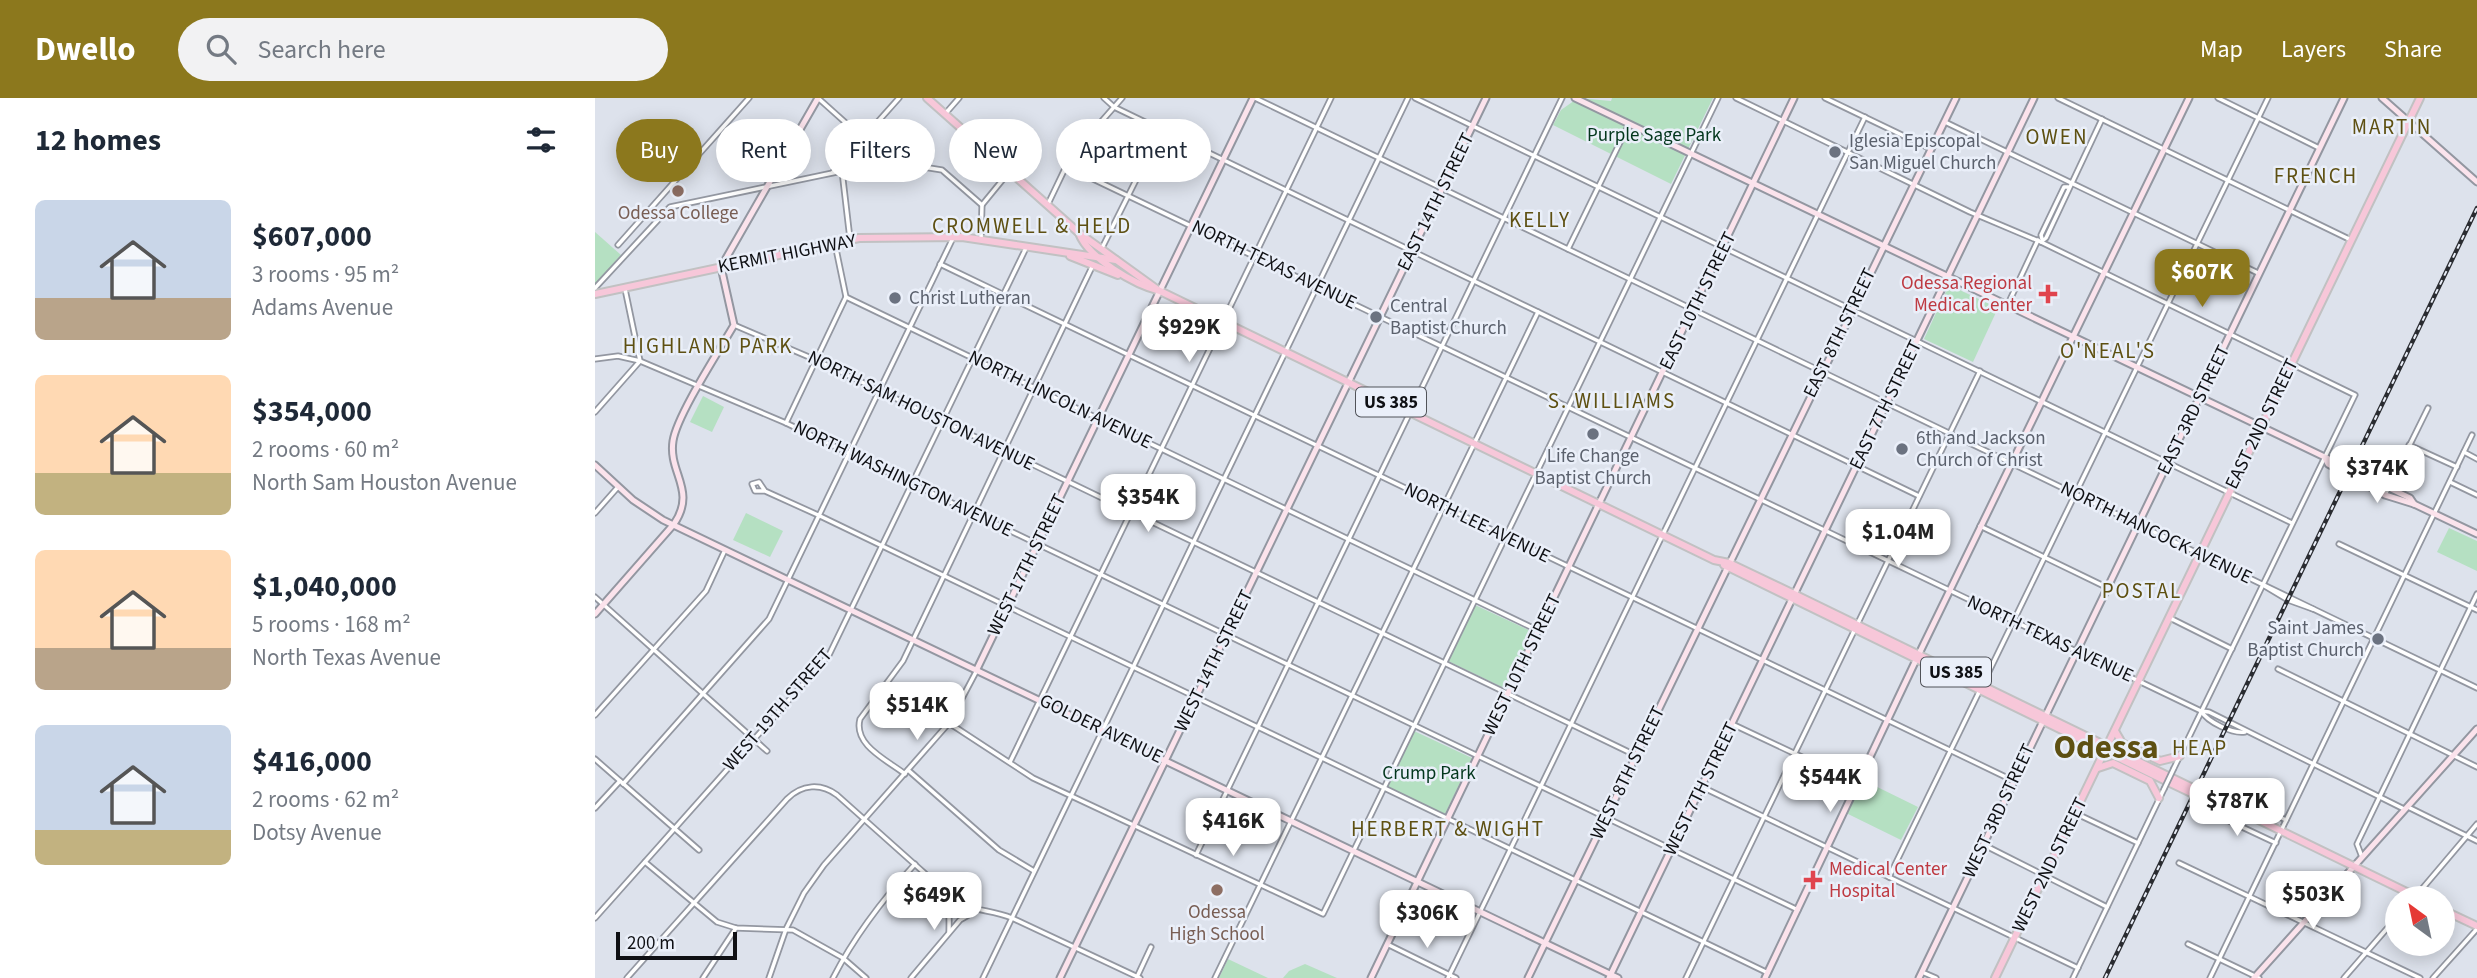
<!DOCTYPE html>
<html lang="en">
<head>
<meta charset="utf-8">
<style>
  body { margin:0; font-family:"Source Sans 3",sans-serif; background:#f2f2f3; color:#1f2937; height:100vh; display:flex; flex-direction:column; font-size:26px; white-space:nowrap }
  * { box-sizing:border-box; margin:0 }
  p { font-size:23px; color:#747a83 }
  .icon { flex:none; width:38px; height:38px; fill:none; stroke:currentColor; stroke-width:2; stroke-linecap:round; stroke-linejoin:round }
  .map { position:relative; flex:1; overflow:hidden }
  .sheet { display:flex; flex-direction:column; background:#fff; width:595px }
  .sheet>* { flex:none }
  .banner { position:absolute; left:21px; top:21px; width:665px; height:63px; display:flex; gap:14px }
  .needle { width:46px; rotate:327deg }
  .buttons { position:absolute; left:1790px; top:788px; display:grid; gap:14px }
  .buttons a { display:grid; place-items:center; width:70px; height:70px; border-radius:50%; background:#fff; box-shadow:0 4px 18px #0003; font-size:35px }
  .scale { position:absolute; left:21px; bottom:18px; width:121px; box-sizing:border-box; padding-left:7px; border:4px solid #0f1014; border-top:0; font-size:19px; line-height:24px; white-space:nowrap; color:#0f1014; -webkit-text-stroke:5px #eaeff9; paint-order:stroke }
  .price { position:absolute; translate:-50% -60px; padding:0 16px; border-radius:14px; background:#fff; color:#222; font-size:23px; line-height:46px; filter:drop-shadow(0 2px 4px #0008) }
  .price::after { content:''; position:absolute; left:50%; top:42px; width:21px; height:16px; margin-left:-10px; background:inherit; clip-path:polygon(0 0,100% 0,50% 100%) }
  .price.active { background:#8c781d; color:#fff }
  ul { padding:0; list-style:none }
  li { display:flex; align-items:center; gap:21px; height:175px; padding:0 35px }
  li span { display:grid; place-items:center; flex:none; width:196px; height:140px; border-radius:10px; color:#555 }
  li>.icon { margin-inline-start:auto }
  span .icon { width:84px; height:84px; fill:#fffc; stroke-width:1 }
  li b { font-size:30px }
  h2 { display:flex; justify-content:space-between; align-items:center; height:84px; padding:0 35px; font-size:30px }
  .chip { padding:0 24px; border-radius:32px; background:#fff; box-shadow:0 4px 18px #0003; font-size:24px; line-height:63px }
  .chip.active { background:#8c781d; color:#fff }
  header { display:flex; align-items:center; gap:42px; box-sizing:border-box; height:98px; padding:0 35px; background:#8c781d; color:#fff }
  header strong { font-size:33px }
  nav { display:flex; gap:38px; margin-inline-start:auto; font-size:24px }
  .search { width:490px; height:63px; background:#f2f2f3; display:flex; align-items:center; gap:18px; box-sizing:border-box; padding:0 24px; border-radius:38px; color:#747a83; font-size:26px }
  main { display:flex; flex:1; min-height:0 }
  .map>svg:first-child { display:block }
</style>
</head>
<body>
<header>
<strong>Dwello</strong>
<div class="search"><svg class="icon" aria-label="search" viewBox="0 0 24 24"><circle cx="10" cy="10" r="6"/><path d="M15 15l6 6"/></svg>Search here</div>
<nav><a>Map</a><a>Layers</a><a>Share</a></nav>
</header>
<main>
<section class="sheet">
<h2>12 homes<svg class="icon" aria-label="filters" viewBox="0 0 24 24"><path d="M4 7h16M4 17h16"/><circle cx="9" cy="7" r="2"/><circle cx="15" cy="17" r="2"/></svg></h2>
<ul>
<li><span style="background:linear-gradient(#c9d6e8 70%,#b9a48a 0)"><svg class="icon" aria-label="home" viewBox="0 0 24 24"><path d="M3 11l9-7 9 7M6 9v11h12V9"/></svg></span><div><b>$607,000</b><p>3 rooms · 95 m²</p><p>Adams Avenue</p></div></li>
<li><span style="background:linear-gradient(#ffd9b3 70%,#c2b280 0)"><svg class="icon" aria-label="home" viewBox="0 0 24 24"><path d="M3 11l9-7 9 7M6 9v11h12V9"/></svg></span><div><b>$354,000</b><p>2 rooms · 60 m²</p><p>North Sam Houston Avenue</p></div></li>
<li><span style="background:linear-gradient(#ffd9b3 70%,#b9a48a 0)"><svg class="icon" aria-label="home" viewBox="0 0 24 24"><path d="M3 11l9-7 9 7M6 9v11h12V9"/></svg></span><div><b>$1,040,000</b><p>5 rooms · 168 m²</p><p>North Texas Avenue</p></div></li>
<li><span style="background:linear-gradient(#c9d6e8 75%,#c2b280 0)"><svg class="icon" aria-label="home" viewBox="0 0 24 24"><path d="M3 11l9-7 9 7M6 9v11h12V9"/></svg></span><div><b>$416,000</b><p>2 rooms · 62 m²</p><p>Dotsy Avenue</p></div></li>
</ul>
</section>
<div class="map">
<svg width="1882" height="880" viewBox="0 0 1882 880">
  <rect width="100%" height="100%" fill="#dde2ec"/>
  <g fill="#b5e0c2">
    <path d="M983 0 1016 3 1017 0H1118L1076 86 958 27 966 12Z"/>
    <path d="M0 134 26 157 0 187Z"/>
    <path d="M1354 187 1403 210 1378 264 1329 241Z"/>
    <path d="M108 298 129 309 117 334 95 324Z"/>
    <path d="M151 415 188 433 175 459 138 442Z"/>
    <path d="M1854 430 1882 443V473L1842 454Z"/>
    <path d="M880 507 938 534 911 591 853 563Z"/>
    <path d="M819 633 877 660 850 716 792 689Z"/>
    <path d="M1268 682 1323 709 1306 742 1251 715Z"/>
    <path d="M633 861 673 880H624Z"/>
    <path d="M710 866 742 880H688L694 873Z"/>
  </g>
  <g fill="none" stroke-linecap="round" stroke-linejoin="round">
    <g stroke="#9397a1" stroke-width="7">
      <g id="street">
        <path d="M223 0 300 69"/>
        <path d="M509 0 519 9 1324 398"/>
        <path d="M660 0 1882 590"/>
        <path d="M820 0 1697 425"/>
        <path d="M1141 0 1375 114 1446 144 1760 297 1579 670"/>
        <path d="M1230 0 1336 51"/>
        <path d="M1463 0 1756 142"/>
        <path d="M1623 0 1724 50"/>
        <path d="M350 16 364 0"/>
        <path d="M1350 24 1663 175"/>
        <path d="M471 68 1606 613 1614 614 1809 711"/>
        <path d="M247 73 255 141"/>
        <path d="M238 74 304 0"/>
        <path d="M453 106 476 58 527 0"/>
        <path d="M386 141 387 107 414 74"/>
        <path d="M1447 141 1446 137 1469 89H1473"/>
        <path d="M1446 144 1451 140 1507 21"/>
        <path d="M23 147 154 0"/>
        <path d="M507 150 566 32"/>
        <path d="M973 151 1034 26"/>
        <path d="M345 166 1419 683"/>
        <path d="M0 190 75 109 247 73 322 68 347 72 387 107"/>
        <path d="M30 191 45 263 191 325 1203 812"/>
        <path d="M251 199 942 532"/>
        <path d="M1413 206 1443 142"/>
        <path d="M139 227 221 262 1040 657"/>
        <path d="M0 261 23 258 45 263 0 314"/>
        <path d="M191 325 251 199 240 146"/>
        <path d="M1814 347 1862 369"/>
        <path d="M1869 354 1882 361"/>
        <path d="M1855 384 1882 397"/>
        <path d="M170 393 164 384 157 386 160 393H170L223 417 1173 875"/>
        <path d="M1790 397 1833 310"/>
        <path d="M0 415 23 389"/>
        <path d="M1385 428 1513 490"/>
        <path d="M1744 446 1882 512"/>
        <path d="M1668 487 1693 502 1718 511"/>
        <path d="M0 499 172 653"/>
        <path d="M1575 520 1637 551"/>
        <path d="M1683 571 1882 669"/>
        <path d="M290 591 354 625 438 680 728 816 1123 0"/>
        <path d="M1606 613C1613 624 1637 636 1650 634"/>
        <path d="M0 617 111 493 130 452"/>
        <path d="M1137 626 1262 685"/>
        <path d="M0 661 104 752"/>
        <path d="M415 664 736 0"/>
        <path d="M313 672 404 752 439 773"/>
        <path d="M310 676C292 662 258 647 265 621L308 563 497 169"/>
        <path d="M28 686 174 521 358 140"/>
        <path d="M1107 689 1483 870"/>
        <path d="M1623 690 1691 722"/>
        <path d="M1813 709 1882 743"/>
        <path d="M0 710 25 683"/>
        <path d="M1613 713 1681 745"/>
        <path d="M1480 715 1543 745"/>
        <path d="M1389 747 1512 809"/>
        <path d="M601 757 967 0"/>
        <path d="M1767 759 1762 746 1882 496"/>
        <path d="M50 764 122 824 141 830 198 832 248 860 271 880"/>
        <path d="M1584 765 1825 880"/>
        <path d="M1294 779 1673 0"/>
        <path d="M352 797C376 815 392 810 417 820L545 880"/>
        <path d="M1821 798 1882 726"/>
        <path d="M0 820 234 557 431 150"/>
        <path d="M792 846 861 880"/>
        <path d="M1593 846 1664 880"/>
        <path d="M1327 874 1341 880"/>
        <path d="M542 879 556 849"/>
        <path d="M32 880 192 701C207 686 226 685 242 697L344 788C356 801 354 817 354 834"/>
        <path d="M108 880 141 830"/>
        <path d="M174 880 191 831 209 795 229 767 354 625 382 572"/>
        <path d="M238 880C260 837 287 802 320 766"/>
        <path d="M316 880 365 822 379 814"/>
        <path d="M388 880 813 0"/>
        <path d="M620 880 943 214"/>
        <path d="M853 880 1270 19"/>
        <path d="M1091 880 1385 273"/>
        <path d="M1478 880 1569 691"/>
        <path d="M1615 880 1877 337"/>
        <path d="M1749 880 1802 819"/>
        <path d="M1838 880 1882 831"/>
      </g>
    </g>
    <g stroke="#9397a1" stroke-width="9">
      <g id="secondary">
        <path d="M980 0 1815 400 1819 406"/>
        <path d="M1787 0 1882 84"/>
        <path d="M1730 360 1733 366 1790 397 1819 406 1882 436"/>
        <path d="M0 367 38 402 68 422 1023 880"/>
        <path d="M0 516 79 426C102 392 73 375 78 343 82 317 124 253 139 227L126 169 223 0"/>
        <path d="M382 571 658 0"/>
        <path d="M465 880 891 0"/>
        <path d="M776 880 1199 0"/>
        <path d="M933 880 1361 0"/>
        <path d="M1014 880 1439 0"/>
        <path d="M1170 880 1321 562 1594 0"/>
        <path d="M1324 880 1749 0"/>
        <path d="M1659 880 1882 631"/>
      </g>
    </g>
    <g stroke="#c1c1c2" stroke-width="10">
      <g id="primary">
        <path d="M332 0 484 135 563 192"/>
        <path d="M484 135C493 160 540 187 565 193L1119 462 1134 465 1199 496 1824 800"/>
        <path d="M475 158 523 177"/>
        <path d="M0 196 264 140 367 139 521 162"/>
        <path d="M1129 467 1571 683 1638 715 1653 719"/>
        <path d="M1520 633 1527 645 1565 663 1585 658"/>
        <path d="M1503 670 1518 665 1555 683 1564 700"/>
        <path d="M1848 812 1882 828"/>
        <path d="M1400 880 1825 0"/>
      </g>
    </g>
    <use href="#street" stroke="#fff" stroke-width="3.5"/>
    <use href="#secondary" stroke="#fbe3ec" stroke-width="5"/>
    <use href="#primary" stroke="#f7c7d9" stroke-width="6"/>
    <g stroke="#2a2c31" stroke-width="4.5">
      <path id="rail" d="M1510 880 1882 110"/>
    </g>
    <use href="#rail" stroke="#eaeff9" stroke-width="2" stroke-dasharray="5" stroke-linecap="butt"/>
    <g stroke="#9397a1" stroke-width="7" stroke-linecap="butt">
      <path id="street-bridge" d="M1569 691 1579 670"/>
    </g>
    <use href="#street-bridge" stroke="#fff" stroke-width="3.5"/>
  </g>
  <g fill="#6b7280" stroke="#eaeff9" stroke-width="2.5">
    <circle cx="1240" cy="54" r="7"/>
    <circle cx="300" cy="200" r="7"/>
    <circle cx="781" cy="219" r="7"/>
    <circle cx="998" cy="336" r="7"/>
    <circle cx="1307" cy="351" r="7"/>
    <circle cx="1783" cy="541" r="7"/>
  </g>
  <g fill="#8d6e63" stroke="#eaeff9" stroke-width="2.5">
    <circle cx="83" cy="93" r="7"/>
    <circle cx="622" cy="792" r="7"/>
  </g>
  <g fill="#e0444e" stroke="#eaeff9" stroke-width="2.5">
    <path d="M1449.5 185.5h7v7h7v7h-7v7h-7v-7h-7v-7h7z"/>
    <path d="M1214.5 771.5h7v7h7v7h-7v7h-7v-7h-7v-7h7z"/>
  </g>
  <g text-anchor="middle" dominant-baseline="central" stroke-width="5" stroke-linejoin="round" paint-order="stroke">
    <g fill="#eaeff9" stroke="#515359" stroke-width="2">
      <rect x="761" y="289.5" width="70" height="29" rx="5"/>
      <rect x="1326" y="559.5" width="70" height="29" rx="5"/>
    </g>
    <g font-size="18" font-weight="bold" fill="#0f1014">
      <text x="796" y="304">US 385</text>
      <text x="1361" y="574">US 385</text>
    </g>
    <g font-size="19" fill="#02361c" stroke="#eaeff9">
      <text x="1059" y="37">Purple Sage Park</text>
      <text x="834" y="675">Crump Park</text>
    </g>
    <g font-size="19" fill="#5b616d" stroke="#eaeff9" text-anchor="start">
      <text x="1254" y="43">Iglesia Episcopal<tspan x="1254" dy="22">San Miguel Church</tspan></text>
      <text x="314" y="200">Christ Lutheran</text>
      <text x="795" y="208">Central<tspan x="795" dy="22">Baptist Church</tspan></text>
      <text x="1321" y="340">6th and Jackson<tspan x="1321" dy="22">Church of Christ</tspan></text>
      <text x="998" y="358" text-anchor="middle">Life Change<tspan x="998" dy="22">Baptist Church</tspan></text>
      <text x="1769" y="530" text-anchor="end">Saint James<tspan x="1769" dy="22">Baptist Church</tspan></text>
    </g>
    <g font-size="19" fill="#0f1014" stroke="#eaeff9">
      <text transform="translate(841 104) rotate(-64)">EAST 14TH STREET</text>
      <text transform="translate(192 156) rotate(-11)">KERMIT HIGHWAY</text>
      <text transform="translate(679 167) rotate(26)">NORTH TEXAS AVENUE</text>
      <text transform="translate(1103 203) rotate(-64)">EAST 10TH STREET</text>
      <text transform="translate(1245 235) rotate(-64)">EAST 8TH STREET</text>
      <text transform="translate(465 302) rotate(26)">NORTH LINCOLN AVENUE</text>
      <text transform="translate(1291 307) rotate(-64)">EAST 7TH STREET</text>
      <text transform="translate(1599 312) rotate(-64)">EAST 3RD STREET</text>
      <text transform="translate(326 313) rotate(26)">NORTH SAM HOUSTON AVENUE</text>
      <text transform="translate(1667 326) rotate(-64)">EAST 2ND STREET</text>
      <text transform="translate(308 381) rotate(26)">NORTH WASHINGTON AVENUE</text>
      <text transform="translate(882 425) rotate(26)">NORTH LEE AVENUE</text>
      <text transform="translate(1561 435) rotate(26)">NORTH HANCOCK AVENUE</text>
      <text transform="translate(432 467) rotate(-64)">WEST 17TH STREET</text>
      <text transform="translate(1455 541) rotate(25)">NORTH TEXAS AVENUE</text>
      <text transform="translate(619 563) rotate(-64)">WEST 14TH STREET</text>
      <text transform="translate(927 567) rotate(-64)">WEST 10TH STREET</text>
      <text transform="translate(183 612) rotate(-49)">WEST 19TH STREET</text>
      <text transform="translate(506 631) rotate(26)">GOLDER AVENUE</text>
      <text transform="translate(1033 675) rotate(-64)">WEST 8TH STREET</text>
      <text transform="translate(1106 691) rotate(-64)">WEST 7TH STREET</text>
      <text transform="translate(1404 713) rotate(-65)">WEST 3RD STREET</text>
      <text transform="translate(1455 767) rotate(-64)">WEST 2ND STREET</text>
    </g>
    <g font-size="19" fill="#785e54" stroke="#eaeff9">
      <text x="83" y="115">Odessa College</text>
      <text x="622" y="814">Odessa<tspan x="622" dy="22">High School</tspan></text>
    </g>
    <g font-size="19" fill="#be3a42" stroke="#eaeff9" text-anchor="end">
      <text x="1437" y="185">Odessa Regional<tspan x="1437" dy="22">Medical Center</tspan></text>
      <text x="1234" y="771" text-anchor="start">Medical Center<tspan x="1234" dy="22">Hospital</tspan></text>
    </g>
    <g font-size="21" letter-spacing="2" fill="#5e5012" stroke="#eaeff9">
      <text x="1797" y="29">MARTIN</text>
      <text x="1462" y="39">OWEN</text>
      <text x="1721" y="78">FRENCH</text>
      <text x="945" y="122">KELLY</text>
      <text x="437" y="128">CROMWELL &amp; HELD</text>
      <text x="113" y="248">HIGHLAND PARK</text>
      <text x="1513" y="253">O'NEAL'S</text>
      <text x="1017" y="303">S. WILLIAMS</text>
      <text x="1547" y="493">POSTAL</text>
      <text x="1605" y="650">HEAP</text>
      <text x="853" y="731">HERBERT &amp; WIGHT</text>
    </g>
    <g font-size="33" font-weight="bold" fill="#5e5012" stroke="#eaeff9">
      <text x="1511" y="649">Odessa</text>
    </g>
  </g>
</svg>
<div class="buttons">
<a><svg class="needle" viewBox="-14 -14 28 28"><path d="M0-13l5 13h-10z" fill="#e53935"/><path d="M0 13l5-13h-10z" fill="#747a83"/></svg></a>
</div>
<div class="scale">200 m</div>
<b class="price active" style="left:1607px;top:211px">$607K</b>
<b class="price" style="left:594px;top:266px">$929K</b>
<b class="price" style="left:1782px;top:407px">$374K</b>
<b class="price" style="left:553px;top:436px">$354K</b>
<b class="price" style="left:1303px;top:471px">$1.04M</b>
<b class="price" style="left:322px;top:644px">$514K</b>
<b class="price" style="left:1235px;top:716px">$544K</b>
<b class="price" style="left:1642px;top:740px">$787K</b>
<b class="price" style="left:638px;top:760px">$416K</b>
<b class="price" style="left:1718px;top:833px">$503K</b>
<b class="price" style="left:339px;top:834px">$649K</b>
<b class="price" style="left:832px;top:852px">$306K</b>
<div class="banner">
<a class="chip active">Buy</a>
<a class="chip">Rent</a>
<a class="chip">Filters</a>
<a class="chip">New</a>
<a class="chip">Apartment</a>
</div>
</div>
</main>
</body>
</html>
